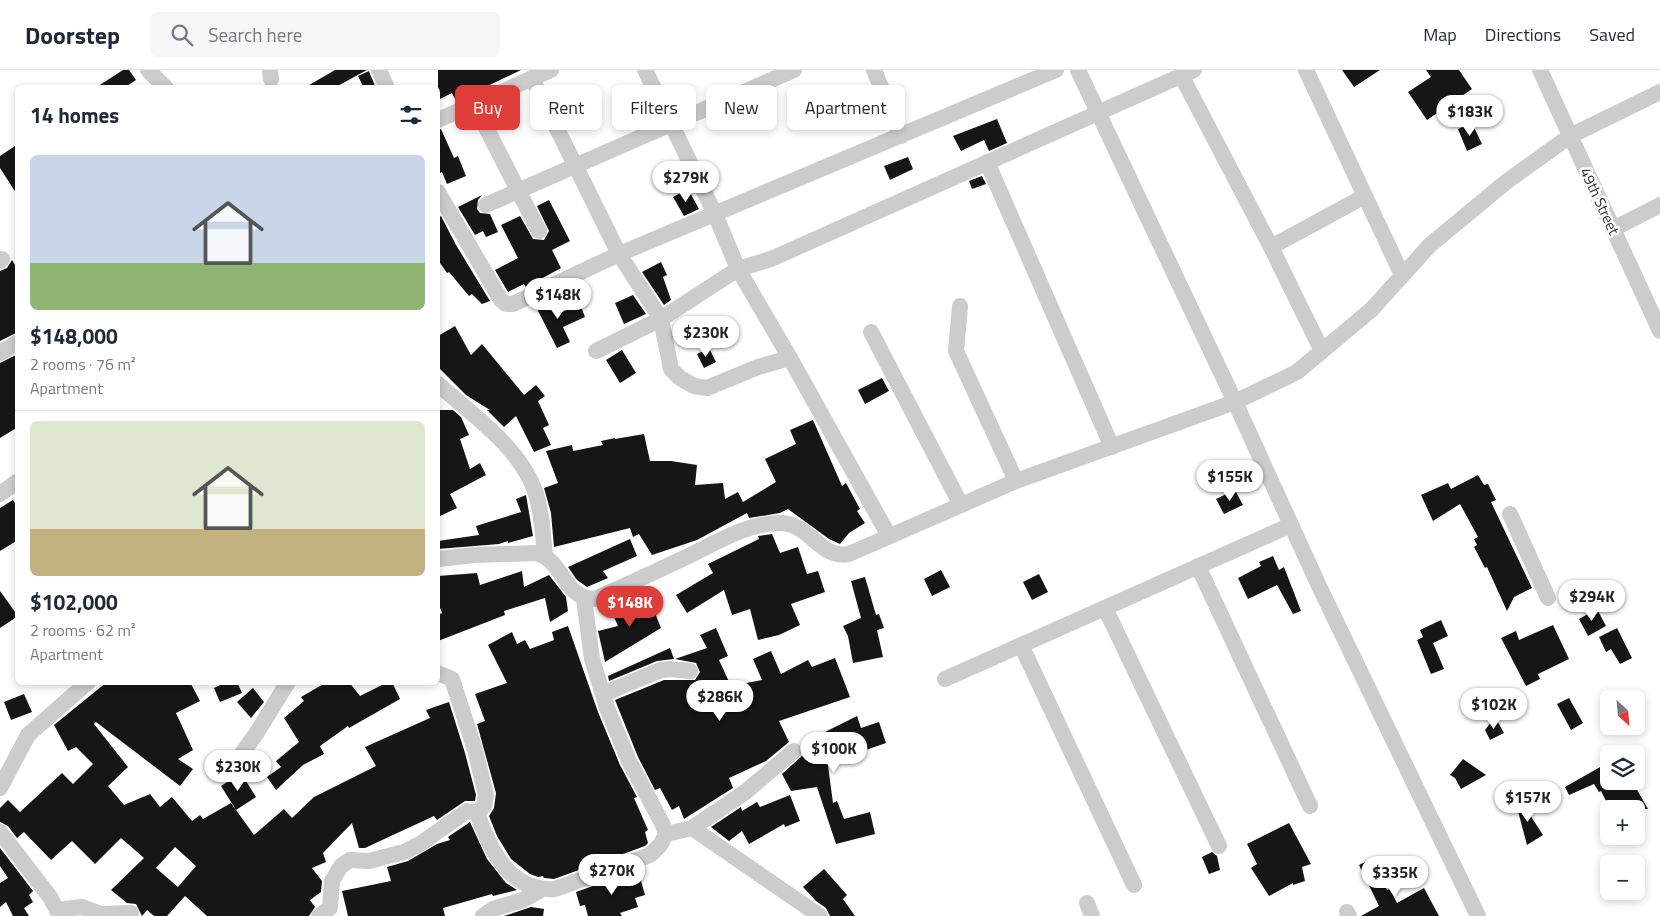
<!DOCTYPE html>
<html lang="en">
<head>
<meta charset="utf-8">
<style>
  body { margin:0; font-family:"Titillium Web",sans-serif; background:#f6f6f7; color:#1f2937; height:100vh; display:flex; flex-direction:column; font-size:19px; white-space:nowrap }
  * { box-sizing:border-box; margin:0 }
  p { font-size:16px; color:#747a83 }
  .icon { flex:none; width:28px; height:28px; fill:none; stroke:currentColor; stroke-width:2; stroke-linecap:round; stroke-linejoin:round }
  .map { position:relative; flex:1; overflow:hidden }
  .side { position:absolute; left:15px; top:15px; width:425px; height:600px; display:flex; flex-direction:column; background:#fff; border-radius:8px; box-shadow:0 2px 8px #0003 }
  .side>* { flex:none }
  .banner { position:absolute; left:455px; top:15px; width:475px; height:45px; display:flex; gap:10px }
  .needle { width:32px; rotate:154deg }
  .controls { position:absolute; left:1600px; top:620px; display:grid; gap:10px }
  .controls a { display:grid; place-items:center; width:45px; height:45px; border-radius:8px; background:#fff; box-shadow:0 2px 8px #0003; font-size:25px }
  .price { position:absolute; translate:-50% -42px; padding:0 11px; border-radius:18px; background:#fff; color:#222; font-size:16px; line-height:32px; filter:drop-shadow(0 1px 2px #0008) }
  .price::after { content:''; position:absolute; left:50%; top:30px; width:15px; height:11px; margin-left:-8px; background:inherit; clip-path:polygon(0 0,100% 0,50% 100%) }
  .price.on { background:#de3d39; color:#fff }
  ul { padding:0; list-style:none }
  li { display:grid; align-content:center; gap:10px; height:265px; padding:0 15px }
  li+li { border-top:1px solid #e0e1e3 }
  li span { display:grid; place-items:center; height:155px; border-radius:8px; color:#555 }
  li>.icon { margin-inline-start:auto }
  span .icon { width:90px; height:90px; fill:#fffc; stroke-width:1 }
  li b { font-size:21px }
  h2 { display:flex; justify-content:space-between; align-items:center; height:60px; padding:0 15px; font-size:21px }
  .pill { padding:0 18px; border-radius:8px; background:#fff; box-shadow:0 2px 8px #0003; font-size:18px; line-height:45px }
  .pill.on { background:#de3d39; color:#fff }
  header { display:flex; align-items:center; gap:30px; box-sizing:border-box; height:70px; padding:0 25px; background:#fff; border-bottom:1px solid #e0e1e3 }
  header strong { font-size:24px }
  nav { display:flex; gap:28px; margin-inline-start:auto; font-size:18px }
  .search { width:350px; height:45px; background:#f6f6f7; display:flex; align-items:center; gap:12px; box-sizing:border-box; padding:0 18px; border-radius:8px; color:#747a83; font-size:19px }
  .map>svg:first-child { display:block }
</style>
</head>
<body>
<header>
<strong>Doorstep</strong>
<div class="search"><svg class="icon" aria-label="search" viewBox="0 0 24 24"><circle cx="10" cy="10" r="6"/><path d="M15 15l6 6"/></svg>Search here</div>
<nav><a>Map</a><a>Directions</a><a>Saved</a></nav>
</header>
<div class="map">
<svg width="1660" height="846" viewBox="0 0 1660 846">
  <rect width="100%" height="100%" fill="#fff"/>
  <g fill="#161616" fill-rule="evenodd">
    <path d="M123 0H129L136 10 124 18H95Z"/>
    <path d="M335 0H367L334 18H304Z"/>
    <path d="M438 0H521L456 31 452 23 438 30Z"/>
    <path d="M1342 0H1380L1354 17Z"/>
    <path d="M1426 0H1459L1472 19 1427 50 1408 22 1431 7Z"/>
    <path d="M369 1 370 4 376 18H364L358 6Z"/>
    <path d="M585 28 592 42 568 58 559 41Z"/>
    <path d="M997 49 1007 73 989 81 984 70 961 81 953 66Z"/>
    <path d="M1472 53 1482 74 1467 81 1458 59Z"/>
    <path d="M441 59 454 88 458 86 466 106 447 114 442 102 438 104V60Z"/>
    <path d="M18 74V126L0 98V86Z"/>
    <path d="M908 87 913 99 890 110 884 96Z"/>
    <path d="M982 106 986 114 972 119 969 111Z"/>
    <path d="M688 119 699 139 684 146 673 127Z"/>
    <path d="M482 125 478 130 477 139 480 143 490 144 498 162 486 167 483 161 475 165 458 137Z"/>
    <path d="M549 130 570 171 552 180 561 198 526 217 524 214 508 222 495 200 518 188 501 155 520 146 533 169 544 170 549 161 537 136Z"/>
    <path d="M441 146 456 175 490 231 482 234 472 224 469 226 449 202 447 203 438 190V148Z"/>
    <path d="M12 190 18 200V262L0 271V201L7 198Z"/>
    <path d="M661 192 667 205 663 207 671 230 664 235 642 202Z"/>
    <path d="M633 225 646 244 624 254 615 233Z"/>
    <path d="M551 227 560 243 580 234 585 247 563 257 570 272 557 278 535 235Z"/>
    <path d="M455 256 471 285 482 274 524 325 536 315 545 326 538 331 549 355 543 358 551 375 534 382 516 346 504 357 487 340H490L466 325 438 297V266Z"/>
    <path d="M709 278 716 292 704 298 697 284Z"/>
    <path d="M622 280 636 303 620 313 606 290Z"/>
    <path d="M18 284V357L0 368V293Z"/>
    <path d="M882 308 889 321 865 334 858 320Z"/>
    <path d="M438 340H453L461 347 469 365 460 369 470 399 480 393 486 405 450 424 457 438 438 447Z"/>
    <path d="M813 350 842 416 846 413 860 439 857 441 865 453 849 463 840 474 829 469 788 439 780 443 749 448 747 443 697 470 652 485 639 464 633 467 630 458 554 477 551 443 544 418 558 413 546 381 572 375 573 381 603 375 601 371 615 368V369L644 364 650 391H671L697 395 695 415 723 413 725 429 738 422 743 432 776 412 765 389 796 374 790 360Z"/>
    <path d="M1478 405 1484 415 1488 414 1496 430 1491 432 1532 518 1514 527 1507 541 1487 497 1485 498 1474 477 1477 475 1474 469 1478 467 1460 434 1433 451 1421 425 1448 413 1451 419Z"/>
    <path d="M1235 420 1243 435 1224 444 1216 429Z"/>
    <path d="M526 425 533 466 508 473V471L499 474 438 479V471L479 465 476 456 521 442 516 429Z"/>
    <path d="M13 430 18 438V470L0 481V438Z"/>
    <path d="M772 464 780 483 798 477 807 504 818 501 825 522 791 534 800 555 779 565 758 570 750 539 732 545 724 520 687 543 676 525 713 503 708 494 759 469 758 466Z"/>
    <path d="M630 469 637 486 603 501 608 508 587 517 577 510 568 497Z"/>
    <path d="M1273 486 1279 500 1284 497 1301 541 1293 544 1277 515 1248 529 1238 508 1261 496 1259 492Z"/>
    <path d="M941 500 950 517 932 526 924 509Z"/>
    <path d="M522 501 524 517 549 505 566 527 568 541 550 552 545 528 504 541 505 545 438 571V545L442 543 438 532V506L477 503 480 515Z"/>
    <path d="M1039 504 1048 522 1032 530 1023 512Z"/>
    <path d="M865 507 876 545 879 544 884 558 877 560 883 587 853 593 848 566 843 556 861 548 851 511Z"/>
    <path d="M0 521 18 546 0 558Z"/>
    <path d="M652 525 658 542 655 543 661 558 605 592 598 561 618 556 614 547 631 539 629 533Z"/>
    <path d="M1597 539 1606 556 1588 566 1579 549Z"/>
    <path d="M1441 550 1448 566 1433 573 1444 599 1431 604 1417 570 1423 567 1420 560Z"/>
    <path d="M1553 555 1569 589 1538 604 1540 609 1526 616 1501 568 1516 561 1519 570Z"/>
    <path d="M568 556 598 642 620 695 637 727 634 728 648 760 645 762 648 773 645 776 554 809 544 808 543 806 538 807 530 804 511 789 497 766 489 746 494 738 496 723 477 654 485 651 475 624 507 613 488 575 512 562 517 574 525 570 530 579 554 570 552 562Z"/>
    <path d="M716 558 728 586 719 590 731 616 762 610 753 589 771 581 781 604 808 590 812 597 835 588 850 627 779 651 789 672 766 691 729 708 733 718 684 749 679 736 672 740 660 718 655 720 638 687 615 630 664 610H695L700 602 696 593 675 589 707 578 700 565Z"/>
    <path d="M1617 558 1632 588 1620 594 1611 579 1606 582 1599 567Z"/>
    <path d="M670 578 674 589 657 591 609 611 608 606Z"/>
    <path d="M107 612H190L200 631 176 643 193 680 178 689 193 699 180 716 96 652 94 654 128 697 108 716 124 735 150 724 160 737 172 727 192 751 200 745 203 749 231 733 254 765 284 739 292 748 314 727 376 696 365 677 430 648 426 640 449 632 465 683 476 725 475 731H465L437 750 434 746 365 778H359L352 753 323 783 326 792 312 798 322 811 321 822 310 830 315 837 309 846H207L185 826 167 846H154L147 840 142 846 136 834 127 833 111 820 144 788 121 768 95 794 72 771 51 790 24 762 17 768 8 756 0 752V738L8 730 20 742 62 703 73 714 93 694 76 677 68 681 54 655ZM175 777 196 796 178 817 156 798Z"/>
    <path d="M226 612H237L242 623 220 632 214 618Z"/>
    <path d="M327 612H349L360 626 388 612H392L400 629 349 658 348 656 320 676 324 684 303 695 276 720 267 707 281 697 276 691 299 672 284 648 304 631 301 627Z"/>
    <path d="M253 618 264 632 251 648 237 632Z"/>
    <path d="M24 624 32 642 11 650 4 632Z"/>
    <path d="M1569 628 1583 653 1571 660 1557 634Z"/>
    <path d="M857 646 861 658 879 652 886 673 863 681 861 675 845 679 827 688 833 733 837 731 844 749 870 742 875 764 836 774 817 717 791 721 782 704 803 685 801 674Z"/>
    <path d="M1495 647 1504 663 1490 670 1485 660Z"/>
    <path d="M1463 689 1486 705 1461 719 1455 708 1450 705Z"/>
    <path d="M1609 692V711H1632L1648 739H1610L1601 721 1599 722 1594 714 1569 725 1565 717Z"/>
    <path d="M241 703 256 727 236 740 221 716Z"/>
    <path d="M790 725 800 751 785 757 784 754 749 774 742 761 729 771 711 757 741 737 742 741 757 732 760 737Z"/>
    <path d="M1517 725 1543 765 1527 775 1514 726Z"/>
    <path d="M470 752 487 789 506 813 517 820 493 826 492 824 443 838 445 846H348L342 821 391 811 387 797 408 791 437 774 450 770 448 767Z"/>
    <path d="M1289 753 1311 794 1302 797 1305 811 1293 815V813L1269 826 1251 798 1257 794 1247 774Z"/>
    <path d="M0 778 33 821 29 825 33 832 24 838 29 846H13L6 832 0 837V813L8 808 0 796Z"/>
    <path d="M1212 782 1217 786 1220 800 1209 804 1202 787Z"/>
    <path d="M1371 789 1387 820 1390 819 1397 833 1424 818 1439 846H1361L1379 836 1359 795Z"/>
    <path d="M824 799 847 825 843 829 855 846H830L826 838 816 831 803 817Z"/>
    <path d="M638 800 645 825 635 828 638 837 620 843 622 846H588L585 835 580 836 576 822Z"/>
    <path d="M531 837 544 839 543 846H504Z"/>
  </g>
  <g fill="none" stroke-linecap="round" stroke-linejoin="round">
    <g stroke="#ccc" stroke-width="16">
      <path d="M148 0 166 18"/>
      <path d="M270 0 271 9"/>
      <path d="M379 0 387 18"/>
      <path d="M645 0 715 144 738 199 790 288 889 466"/>
      <path d="M874 0 901 66"/>
      <path d="M1078 0 1235 332 1319 516 1478 846"/>
      <path d="M1306 0 1402 205"/>
      <path d="M1540 0 1660 261"/>
      <path d="M1181 5 1271 177 1322 281"/>
      <path d="M532 8 619 184 661 249 671 299 680 308 694 316 707 318 758 297 790 288"/>
      <path d="M474 34 539 161"/>
      <path d="M438 50 551 0"/>
      <path d="M987 92 1112 377"/>
      <path d="M438 122 501 230 506 234H513L619 184 1056 0"/>
      <path d="M486 135 794 0"/>
      <path d="M1613 159 1660 135"/>
      <path d="M1271 177 1365 126"/>
      <path d="M0 191 2 189"/>
      <path d="M960 236 956 281 1016 411"/>
      <path d="M871 262 961 435"/>
      <path d="M596 281 661 249 738 199 771 189 1194 0"/>
      <path d="M0 283 18 272"/>
      <path d="M438 314C472 345 519 376 535 421 542 441 543 465 545 486"/>
      <path d="M0 424 18 411"/>
      <path d="M1510 444 1548 528"/>
      <path d="M438 489 475 485 536 483C565 491 562 528 595 529 624 516 653 503 682 489 713 475 747 452 782 453 811 455 821 490 849 484L1016 411 1235 332 1297 302 1371 240 1430 175 1506 112 1570 66 1660 22"/>
      <path d="M1198 496 1310 736"/>
      <path d="M1105 538 1219 776"/>
      <path d="M1021 575 1134 815"/>
      <path d="M438 603 452 609 475 680 486 725 484 736 477 743"/>
      <path d="M945 609 1291 455"/>
      <path d="M603 624 661 600 670 599 690 601"/>
      <path d="M233 696 256 664 288 612"/>
      <path d="M0 718 28 665 88 612"/>
      <path d="M692 758 820 846"/>
      <path d="M0 762 50 827 60 846"/>
      <path d="M666 764 692 758 744 723 794 681"/>
      <path d="M1087 833 1092 846"/>
      <path d="M57 840 82 837 101 844 131 843"/>
      <path d="M1347 842 1349 846"/>
      <path d="M319 846 330 838 332 811 341 796 350 790 369 791 404 782 420 774 467 741 477 743C490 779 509 822 555 819L650 785 661 774 666 764 663 755 629 691 607 638 592 589 584 529"/>
      <path d="M483 846 493 839 523 830 541 820"/>
    </g>
  </g>
  <g text-anchor="middle" dominant-baseline="central" stroke-width="5" stroke-linejoin="round" paint-order="stroke">
    <g font-size="15" fill="#2f2f2f" stroke="#fff">
      <text transform="translate(1600 131) rotate(65)">49th Street</text>
    </g>
  </g>
</svg>
<div class="controls">
<a><svg class="needle" viewBox="-14 -14 28 28"><path d="M0-13l5 13h-10z" fill="#e53935"/><path d="M0 13l5-13h-10z" fill="#747a83"/></svg></a>
<a><svg class="icon" aria-label="layers" viewBox="0 0 24 24"><path d="M12 4l9 5-9 5-9-5zM3 14l9 5 9-5"/></svg></a>
<a>+</a>
<a>−</a>
</div>
<b class="price" style="left:1470px;top:67px">$183K</b>
<b class="price" style="left:686px;top:133px">$279K</b>
<b class="price" style="left:558px;top:250px">$148K</b>
<b class="price" style="left:706px;top:288px">$230K</b>
<b class="price" style="left:1230px;top:432px">$155K</b>
<b class="price" style="left:1592px;top:552px">$294K</b>
<b class="price on" style="left:630px;top:558px">$148K</b>
<b class="price" style="left:720px;top:652px">$286K</b>
<b class="price" style="left:1494px;top:660px">$102K</b>
<b class="price" style="left:834px;top:704px">$100K</b>
<b class="price" style="left:238px;top:722px">$230K</b>
<b class="price" style="left:1528px;top:753px">$157K</b>
<b class="price" style="left:612px;top:826px">$270K</b>
<b class="price" style="left:1395px;top:828px">$335K</b>
<div class="banner">
<a class="pill on">Buy</a>
<a class="pill">Rent</a>
<a class="pill">Filters</a>
<a class="pill">New</a>
<a class="pill">Apartment</a>
</div>
<section class="side">
<h2>14 homes<svg class="icon" aria-label="filters" viewBox="0 0 24 24"><path d="M4 7h16M4 17h16"/><circle cx="9" cy="7" r="2"/><circle cx="15" cy="17" r="2"/></svg></h2>
<ul>
<li><span style="background:linear-gradient(#c9d6e8 70%,#8fb573 0)"><svg class="icon" aria-label="home" viewBox="0 0 24 24"><path d="M3 11l9-7 9 7M6 9v11h12V9"/></svg></span><div><b>$148,000</b><p>2 rooms · 76 m²</p><p>Apartment</p></div></li>
<li><span style="background:linear-gradient(#dfe7d0 70%,#c2b280 0)"><svg class="icon" aria-label="home" viewBox="0 0 24 24"><path d="M3 11l9-7 9 7M6 9v11h12V9"/></svg></span><div><b>$102,000</b><p>2 rooms · 62 m²</p><p>Apartment</p></div></li>
</ul>
</section>
</div>
</body>
</html>
